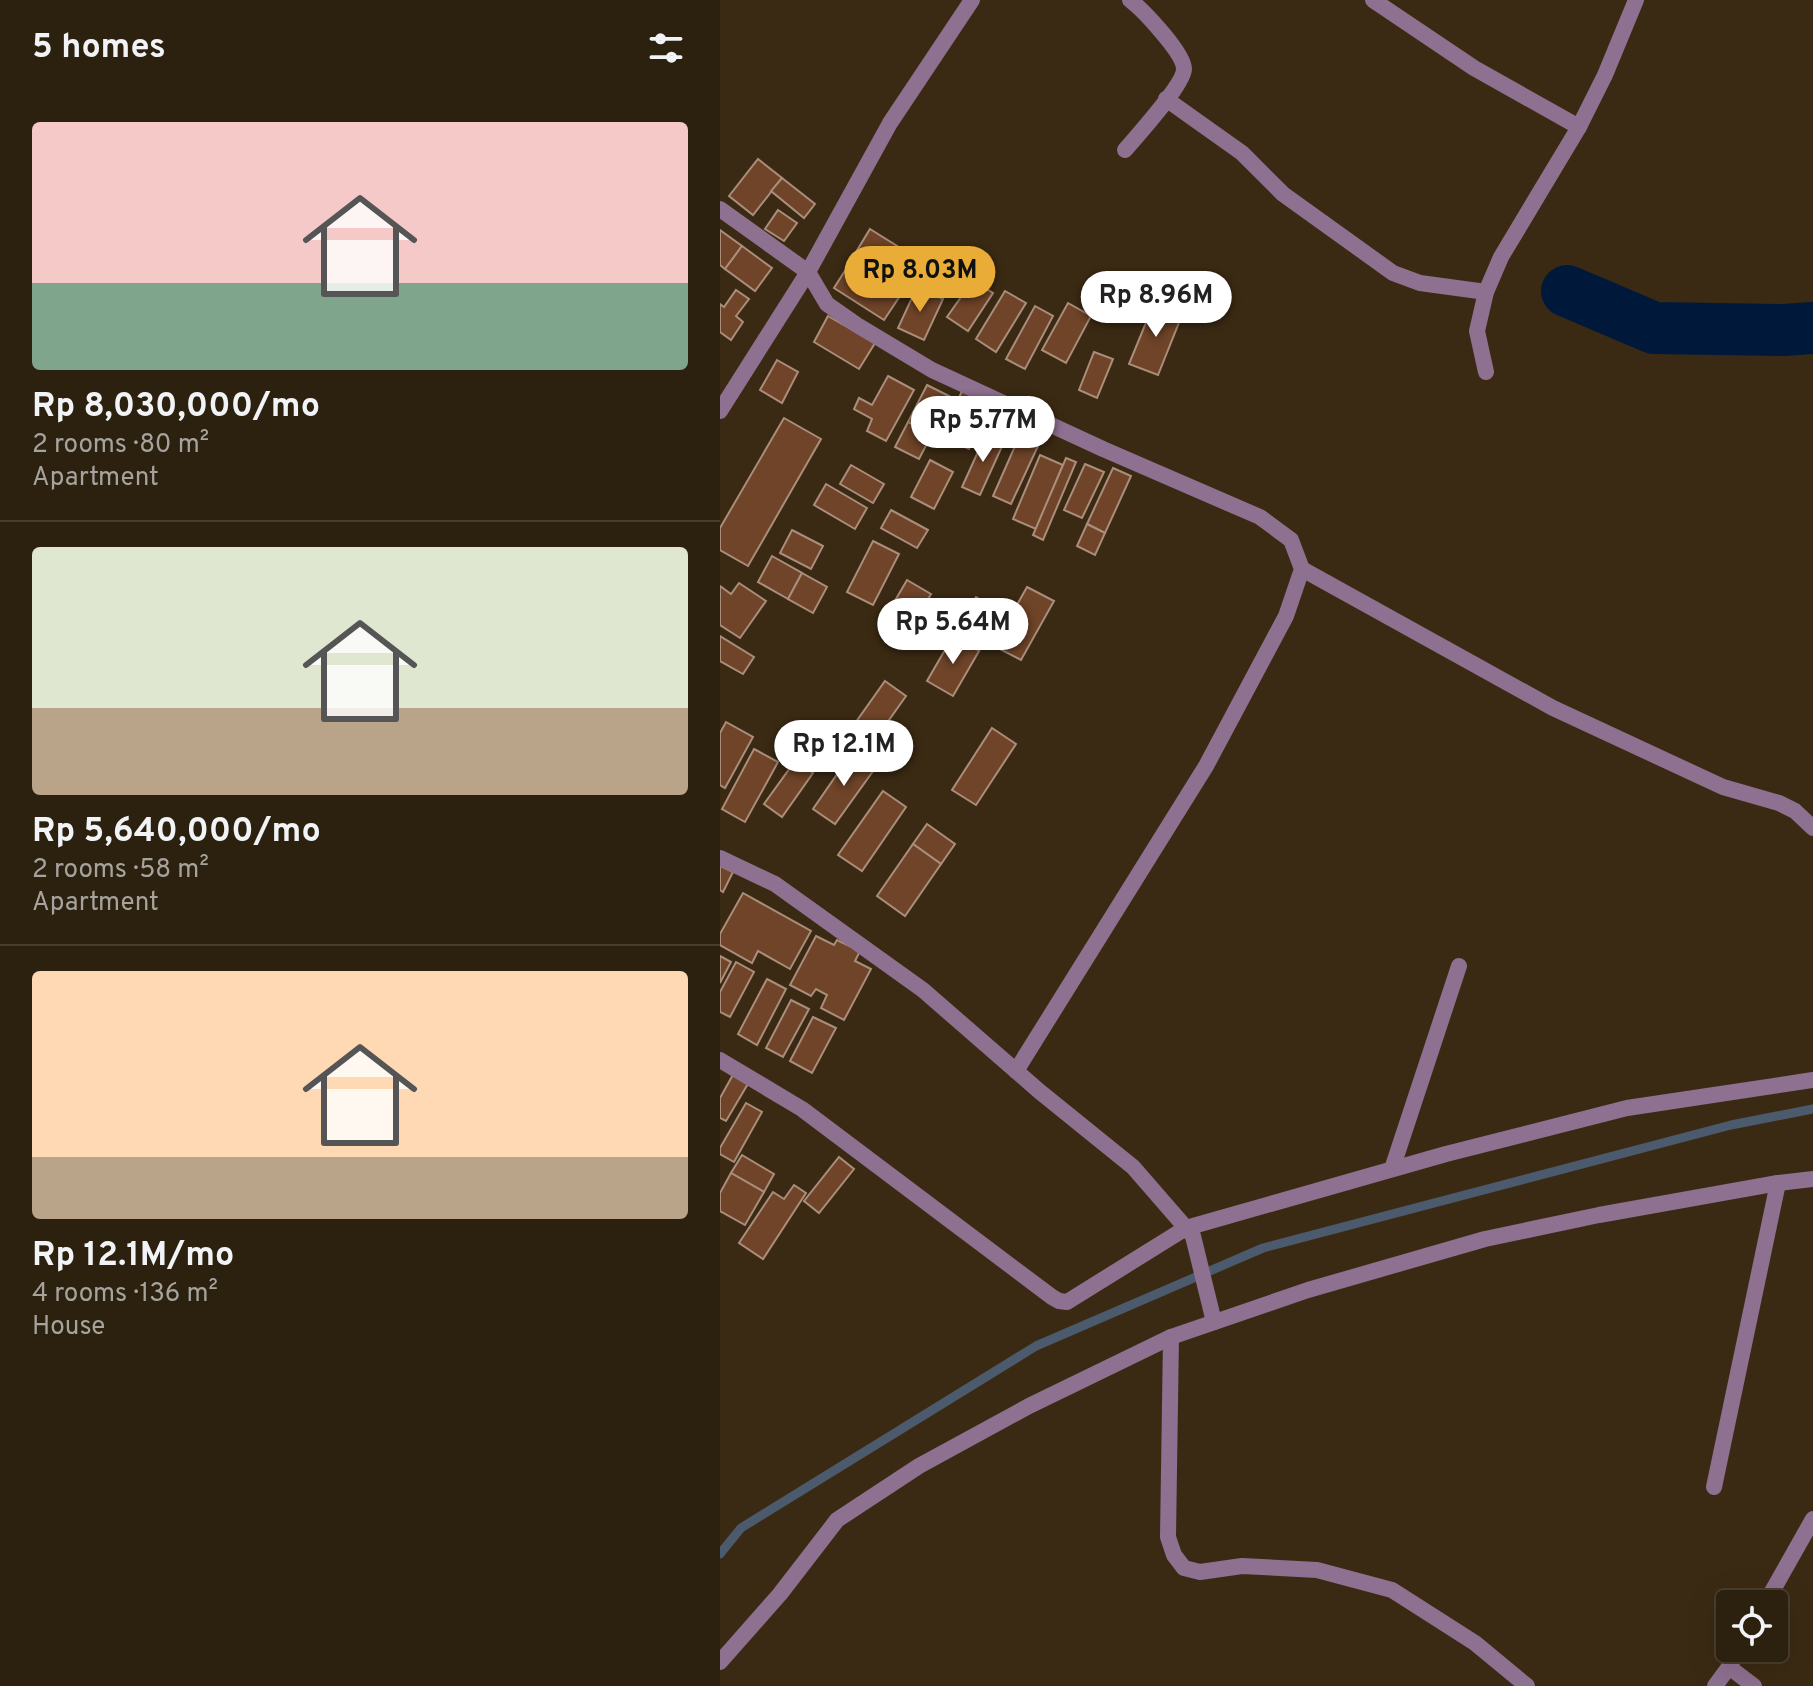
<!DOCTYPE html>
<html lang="en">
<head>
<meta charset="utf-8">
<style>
  body { margin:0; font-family:Overpass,sans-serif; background:#342817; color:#f1f3f6; height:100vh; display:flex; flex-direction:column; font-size:30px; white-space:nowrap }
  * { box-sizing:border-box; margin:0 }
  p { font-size:26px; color:#a6a39e }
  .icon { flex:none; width:44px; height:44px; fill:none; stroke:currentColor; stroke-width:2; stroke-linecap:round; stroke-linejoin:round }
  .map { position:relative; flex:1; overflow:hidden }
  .drawer { display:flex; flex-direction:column; background:#2c200e; width:720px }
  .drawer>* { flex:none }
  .controls { position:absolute; left:996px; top:1590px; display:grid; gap:16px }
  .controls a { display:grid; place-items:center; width:72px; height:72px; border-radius:8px; background:#2c200e; box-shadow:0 8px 32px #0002,0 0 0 2px #483e2e; font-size:40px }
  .price { position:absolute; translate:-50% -68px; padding:0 18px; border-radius:28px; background:#fff; color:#222; font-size:26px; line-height:52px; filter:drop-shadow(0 2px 4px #0008) }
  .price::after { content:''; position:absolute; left:50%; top:48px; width:24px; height:18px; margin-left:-12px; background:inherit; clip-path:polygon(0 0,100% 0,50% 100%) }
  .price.selected { background:#e8ac37; color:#111 }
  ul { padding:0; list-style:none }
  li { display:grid; align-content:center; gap:16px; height:424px; padding:0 32px }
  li+li { border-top:2px solid #483e2e }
  li span { display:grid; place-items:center; height:248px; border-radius:8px; color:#555 }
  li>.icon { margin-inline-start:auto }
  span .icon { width:144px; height:144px; fill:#fffc; stroke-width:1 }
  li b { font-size:34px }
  h2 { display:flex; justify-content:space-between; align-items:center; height:96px; padding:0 32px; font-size:34px }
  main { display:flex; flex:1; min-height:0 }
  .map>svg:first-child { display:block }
</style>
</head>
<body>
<main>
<section class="drawer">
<h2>5 homes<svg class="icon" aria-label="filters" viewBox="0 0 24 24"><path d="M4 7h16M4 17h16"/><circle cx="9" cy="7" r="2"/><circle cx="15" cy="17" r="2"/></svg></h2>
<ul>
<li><span style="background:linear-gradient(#f6c9c9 65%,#7fa58c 0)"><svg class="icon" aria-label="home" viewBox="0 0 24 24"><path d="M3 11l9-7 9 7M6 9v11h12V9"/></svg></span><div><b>Rp 8,030,000/mo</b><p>2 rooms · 80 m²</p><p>Apartment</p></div></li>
<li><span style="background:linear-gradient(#dfe7d0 65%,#b9a48a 0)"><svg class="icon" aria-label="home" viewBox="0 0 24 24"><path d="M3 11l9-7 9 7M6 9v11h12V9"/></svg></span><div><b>Rp 5,640,000/mo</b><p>2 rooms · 58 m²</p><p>Apartment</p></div></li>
<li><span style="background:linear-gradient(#ffd9b3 75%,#b9a48a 0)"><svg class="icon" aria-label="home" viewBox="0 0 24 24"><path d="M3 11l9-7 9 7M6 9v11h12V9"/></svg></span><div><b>Rp 12.1M/mo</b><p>4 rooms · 136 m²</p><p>House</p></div></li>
</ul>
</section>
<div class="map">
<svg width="1093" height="1686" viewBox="0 0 1093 1686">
  <rect width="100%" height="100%" fill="#3b2a13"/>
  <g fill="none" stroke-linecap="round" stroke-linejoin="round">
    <path stroke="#4b5a6c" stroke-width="9" d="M0 1554 21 1528 316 1346 543 1248 1011 1125 1093 1109"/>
    <path stroke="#00193a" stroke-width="52" d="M847 291 934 328 1064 330 1093 328"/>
  </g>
  <g fill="#6f4428" stroke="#aa8d7b" stroke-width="2">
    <path d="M38 159 62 178 33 215 9 196Z"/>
    <path d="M62 178 95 204 84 218 51 191Z"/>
    <path d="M58 210 77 223 64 241 45 229Z"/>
    <path d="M150 229 182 249 165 276 133 257Z"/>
    <path d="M0 230 22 246 5 269 0 265Z"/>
    <path d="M22 246 52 268 35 291 5 269Z"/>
    <path d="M130 263 180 296 164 320 114 288Z"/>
    <path d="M253 280 273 293 248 331 227 317Z"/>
    <path d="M197 287 223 299 204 340 178 328Z"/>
    <path d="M16 290 29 299 16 316 23 322 11 340 0 332V304L4 307Z"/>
    <path d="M285 291 306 303 276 352 256 339Z"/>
    <path d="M348 303 371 316 346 363 322 350Z"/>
    <path d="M434 303 462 315 438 375 409 364Z"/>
    <path d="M315 306 333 316 305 369 286 359Z"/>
    <path d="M108 316 155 343 139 369 94 342Z"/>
    <path d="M374 352 393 359 377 398 359 390Z"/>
    <path d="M57 360 78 372 62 403 40 390Z"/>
    <path d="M168 376 194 390 166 441 147 431 152 419 134 409 139 398 152 405Z"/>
    <path d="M207 385 231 397 212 434 188 422Z"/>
    <path d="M242 391 270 405 249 449 221 436Z"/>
    <path d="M64 418 101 439 28 566 0 550V528Z"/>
    <path d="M188 422 212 434 199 459 175 447Z"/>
    <path d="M266 434 284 442 260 495 242 487Z"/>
    <path d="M299 437 318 446 291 504 273 496Z"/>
    <path d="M320 455 343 465 316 529 293 519Z"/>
    <path d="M346 458 356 462 323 540 313 535Z"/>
    <path d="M210 460 233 472 214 509 191 497Z"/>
    <path d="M365 464 384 472 362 518 344 510Z"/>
    <path d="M131 465 164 484 153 503 120 484Z"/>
    <path d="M393 468 411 476 385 533 367 524Z"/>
    <path d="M106 484 147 508 135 529 94 505Z"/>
    <path d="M171 510 208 530 197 548 161 528Z"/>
    <path d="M367 524 385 533 375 555 357 546Z"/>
    <path d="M72 530 103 546 91 569 60 553Z"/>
    <path d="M153 541 179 554 153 605 127 592Z"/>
    <path d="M52 556 82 573 68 599 38 582Z"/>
    <path d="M82 573 107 587 93 613 68 599Z"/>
    <path d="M187 580 211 594 186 637 162 623Z"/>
    <path d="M19 583 46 601 20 638 0 625V586L11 594Z"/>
    <path d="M307 587 334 601 301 660 274 646Z"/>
    <path d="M256 597 282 612 259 651 233 636Z"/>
    <path d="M0 636 34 657 23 674 0 661Z"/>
    <path d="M233 636 259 651 233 696 207 681Z"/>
    <path d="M165 681 186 696 147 751 126 736Z"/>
    <path d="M6 722 33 737 5 788 0 785V733Z"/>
    <path d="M272 728 296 744 256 805 232 790Z"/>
    <path d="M34 749 58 762 25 822 2 809Z"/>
    <path d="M133 751 156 767 115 824 93 809Z"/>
    <path d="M75 761 93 773 62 817 44 804Z"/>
    <path d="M163 791 186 807 142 871 118 855Z"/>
    <path d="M207 824 235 844 221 864 193 844Z"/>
    <path d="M193 844 221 864 185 916 157 896Z"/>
    <path d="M0 866 13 872 3 892 0 890Z"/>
    <path d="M23 893 91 931 70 969 38 951 32 963 0 945V934Z"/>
    <path d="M96 936 114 945 117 940 140 951 135 961 151 969 124 1020 101 1008 107 995 96 989 91 996 70 985Z"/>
    <path d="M0 956 11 962 0 983Z"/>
    <path d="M16 962 34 972 10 1017 0 1012V992Z"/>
    <path d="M47 979 66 989 37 1045 18 1034Z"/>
    <path d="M71 1000 89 1009 63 1057 46 1048Z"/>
    <path d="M93 1017 116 1028 92 1073 70 1061Z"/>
    <path d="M14 1073 29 1082 6 1121 0 1118V1098Z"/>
    <path d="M26 1103 42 1112 14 1162 0 1154V1148Z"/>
    <path d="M22 1155 54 1174 44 1192 11 1173Z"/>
    <path d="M119 1157 134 1169 99 1213 84 1201Z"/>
    <path d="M11 1173 44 1192 25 1225 0 1211V1193Z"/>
    <path d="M74 1185 86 1193 43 1259 19 1243 53 1192 64 1199Z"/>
  </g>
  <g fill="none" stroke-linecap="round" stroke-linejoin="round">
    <g stroke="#8e7090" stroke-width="16">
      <path d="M653 0 754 68 859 127 885 75 916 0"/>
      <path d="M446 99 522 153 563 194 673 273 700 283 766 292"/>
      <path d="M405 150C417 136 464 84 464 69 464 53 423 10 410 0"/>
      <path d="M0 209 88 272 107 304 137 325 212 370 383 449 540 517 571 540 582 569 566 616 486 766 296 1071"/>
      <path d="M766 372 757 331 766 292 781 257 859 127"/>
      <path d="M582 569 833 708 1003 787 1059 803 1075 811 1093 828"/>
      <path d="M0 858 55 884 203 990 319 1091 413 1167 473 1236 494 1322"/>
      <path d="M0 1060 82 1109 332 1297 339 1301 347 1302 466 1228 726 1154 907 1108 1093 1080"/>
      <path d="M672 1169 739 966"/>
      <path d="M451 1337 448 1537 454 1555 464 1568 480 1572 522 1566 597 1570 672 1590 755 1643 807 1686"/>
      <path d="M994 1487 1058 1183"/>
      <path d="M1045 1604 1093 1519"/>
      <path d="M1009 1667 1034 1686"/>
      <path d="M995 1686 1009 1667 1020 1648"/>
    </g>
    <g stroke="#8e7090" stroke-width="16">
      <path d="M0 411 88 272 170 123 252 0"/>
      <path d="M0 1662 60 1594 117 1520 199 1466 309 1406 451 1337 588 1290 765 1239 879 1215 1058 1183 1093 1179"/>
    </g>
  </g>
</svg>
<div class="controls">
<a><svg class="icon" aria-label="locate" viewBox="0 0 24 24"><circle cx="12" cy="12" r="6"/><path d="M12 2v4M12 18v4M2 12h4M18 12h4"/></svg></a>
</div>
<b class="price selected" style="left:200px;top:314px">Rp 8.03M</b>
<b class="price" style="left:436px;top:339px">Rp 8.96M</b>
<b class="price" style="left:263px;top:464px">Rp 5.77M</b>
<b class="price" style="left:233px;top:666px">Rp 5.64M</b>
<b class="price" style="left:124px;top:788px">Rp 12.1M</b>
</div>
</main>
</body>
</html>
